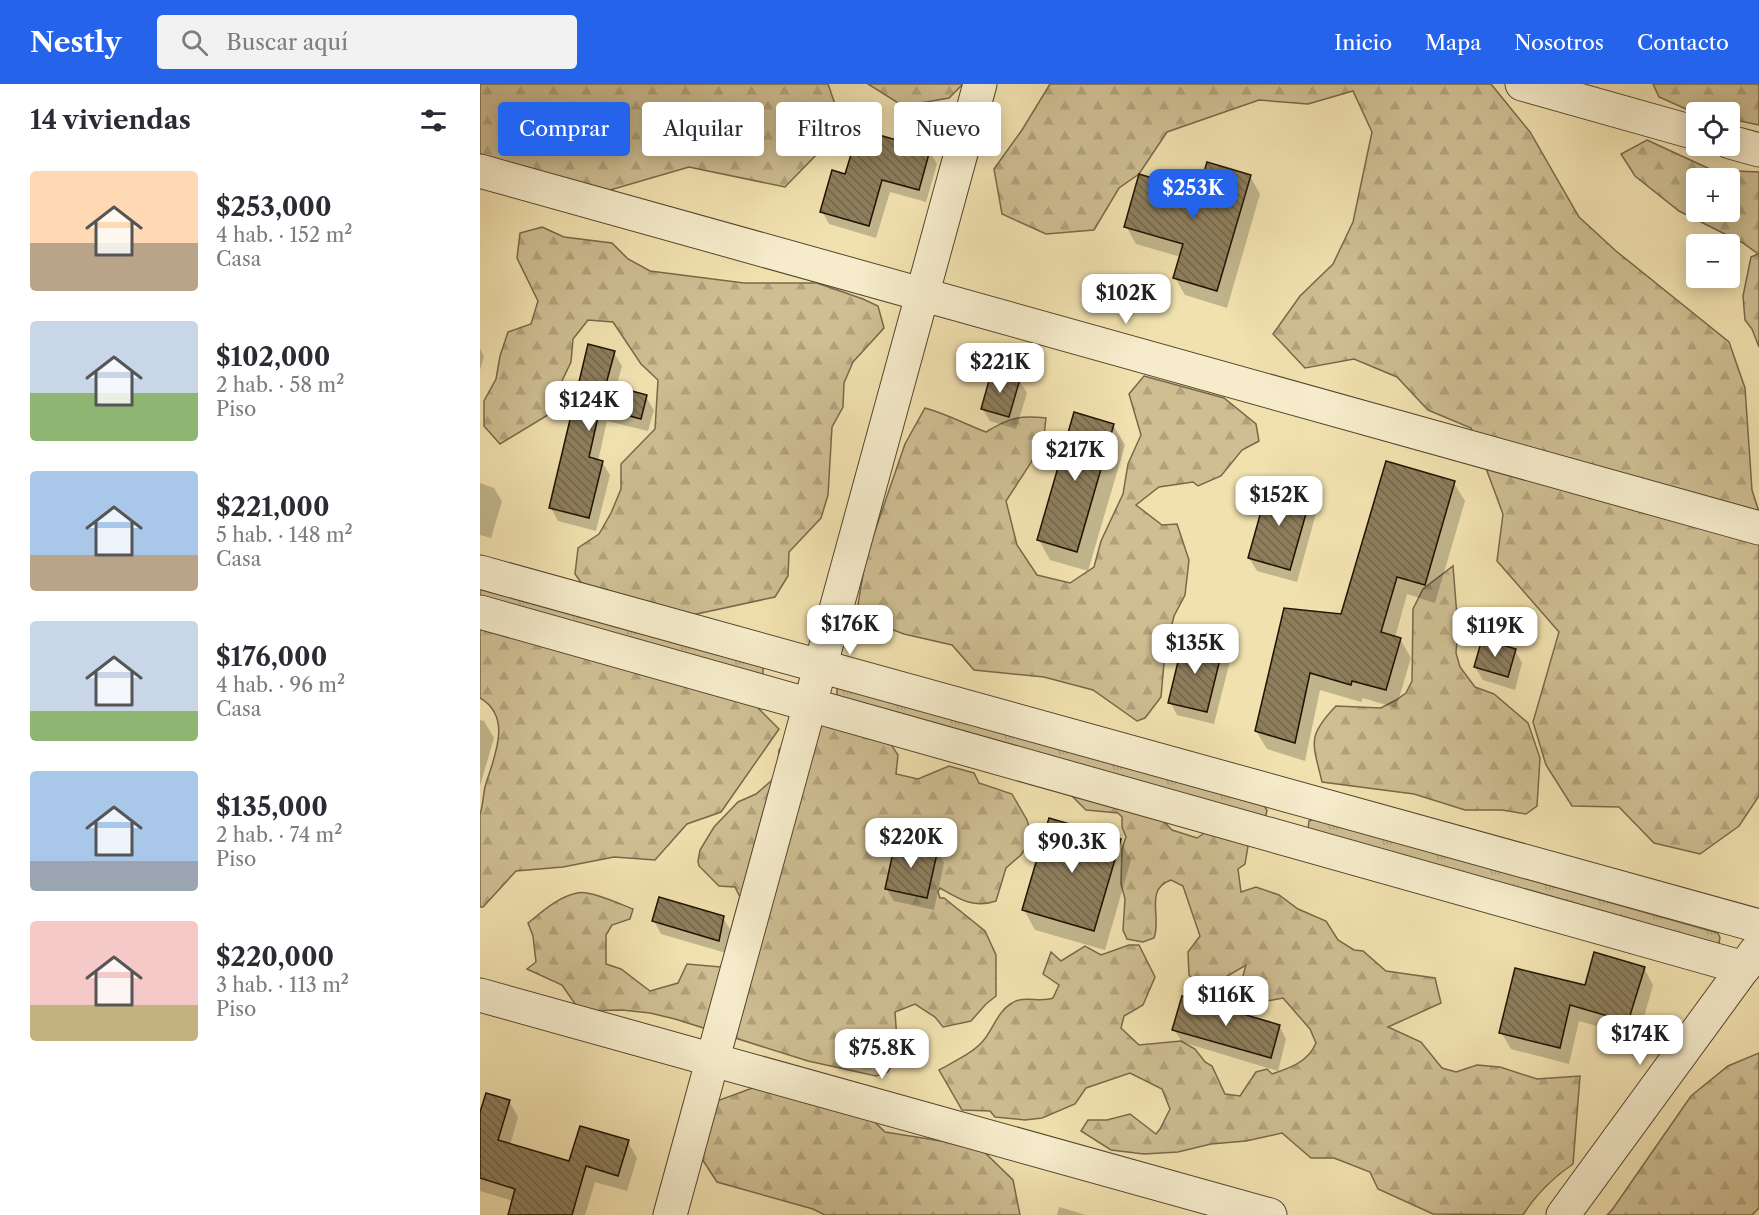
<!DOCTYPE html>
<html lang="es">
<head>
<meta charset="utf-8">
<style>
  body { margin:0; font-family:"Libre Caslon Text",serif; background:#f2f2f3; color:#2b2b33; height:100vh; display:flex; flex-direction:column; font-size:22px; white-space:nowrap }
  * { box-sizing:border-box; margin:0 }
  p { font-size:20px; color:#7c7c81 }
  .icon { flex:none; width:33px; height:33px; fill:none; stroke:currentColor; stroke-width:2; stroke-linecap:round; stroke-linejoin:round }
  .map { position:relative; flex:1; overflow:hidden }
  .side { display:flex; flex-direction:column; background:#fff; width:480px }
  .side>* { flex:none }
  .hud { position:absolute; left:18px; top:18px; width:570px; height:54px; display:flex; gap:12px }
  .controls { position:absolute; left:1206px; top:18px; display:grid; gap:12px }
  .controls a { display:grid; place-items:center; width:54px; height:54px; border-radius:6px; background:#fff; box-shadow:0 3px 15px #0003; font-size:30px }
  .price { position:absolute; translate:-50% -51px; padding:0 14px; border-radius:12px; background:#fff; color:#222; font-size:20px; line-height:39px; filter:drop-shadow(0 2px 3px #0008) }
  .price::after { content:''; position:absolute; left:50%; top:36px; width:18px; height:14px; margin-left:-9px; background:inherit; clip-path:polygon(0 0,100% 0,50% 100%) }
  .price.selected { background:#2563eb; color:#fff }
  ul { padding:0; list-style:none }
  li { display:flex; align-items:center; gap:18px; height:150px; padding:0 30px }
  li span { display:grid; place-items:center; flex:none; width:168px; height:120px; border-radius:6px; color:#555 }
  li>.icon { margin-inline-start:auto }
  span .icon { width:72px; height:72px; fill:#fffc; stroke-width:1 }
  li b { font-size:26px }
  h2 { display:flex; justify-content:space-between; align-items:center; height:72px; padding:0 30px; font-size:26px }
  .tag { padding:0 21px; border-radius:6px; background:#fff; box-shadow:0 3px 15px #0003; font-size:21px; line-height:54px }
  .tag.selected { background:#2563eb; color:#fff }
  header { display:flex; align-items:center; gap:36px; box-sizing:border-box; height:84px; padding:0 30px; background:#2563eb; color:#fff }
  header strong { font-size:28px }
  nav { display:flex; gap:33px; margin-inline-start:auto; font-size:21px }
  .search { width:420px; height:54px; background:#f2f2f3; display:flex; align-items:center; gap:15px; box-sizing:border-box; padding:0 21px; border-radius:6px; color:#7c7c81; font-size:22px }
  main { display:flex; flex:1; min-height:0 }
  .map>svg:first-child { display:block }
</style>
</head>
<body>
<header>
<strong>Nestly</strong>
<div class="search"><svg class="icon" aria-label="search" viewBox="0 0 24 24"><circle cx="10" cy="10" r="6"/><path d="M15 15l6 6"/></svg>Buscar aquí</div>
<nav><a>Inicio</a><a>Mapa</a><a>Nosotros</a><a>Contacto</a></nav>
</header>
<main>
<section class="side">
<h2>14 viviendas<svg class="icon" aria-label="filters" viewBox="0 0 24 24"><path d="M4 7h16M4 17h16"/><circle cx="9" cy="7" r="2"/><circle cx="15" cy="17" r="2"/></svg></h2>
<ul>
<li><span style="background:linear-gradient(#ffd9b3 60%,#b9a48a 0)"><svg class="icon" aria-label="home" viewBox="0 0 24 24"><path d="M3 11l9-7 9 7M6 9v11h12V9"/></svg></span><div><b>$253,000</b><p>4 hab. · 152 m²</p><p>Casa</p></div></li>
<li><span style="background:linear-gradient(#c9d6e8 60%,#8fb573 0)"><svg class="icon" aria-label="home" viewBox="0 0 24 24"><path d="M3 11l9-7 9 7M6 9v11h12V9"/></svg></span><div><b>$102,000</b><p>2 hab. · 58 m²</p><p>Piso</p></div></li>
<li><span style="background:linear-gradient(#a9c7e8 70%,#b9a48a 0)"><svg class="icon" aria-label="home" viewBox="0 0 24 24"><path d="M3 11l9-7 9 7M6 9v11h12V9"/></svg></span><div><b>$221,000</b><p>5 hab. · 148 m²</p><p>Casa</p></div></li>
<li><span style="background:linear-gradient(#c9d6e8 75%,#8fb573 0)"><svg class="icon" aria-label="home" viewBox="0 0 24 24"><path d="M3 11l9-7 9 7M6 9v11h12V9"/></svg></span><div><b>$176,000</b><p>4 hab. · 96 m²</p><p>Casa</p></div></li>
<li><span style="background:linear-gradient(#a9c7e8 75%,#9aa5b1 0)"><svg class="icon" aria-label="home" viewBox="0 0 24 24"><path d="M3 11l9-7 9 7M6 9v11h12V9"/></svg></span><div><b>$135,000</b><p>2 hab. · 74 m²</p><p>Piso</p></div></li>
<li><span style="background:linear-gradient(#f6c9c9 70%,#c2b280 0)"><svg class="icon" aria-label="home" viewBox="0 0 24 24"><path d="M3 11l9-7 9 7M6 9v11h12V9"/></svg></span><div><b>$220,000</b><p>3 hab. · 113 m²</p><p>Piso</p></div></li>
</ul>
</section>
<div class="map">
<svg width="1279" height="1131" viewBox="0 0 1279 1131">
  <defs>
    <pattern id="grass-tufts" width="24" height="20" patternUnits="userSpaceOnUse" patternTransform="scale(1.5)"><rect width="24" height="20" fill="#cebe92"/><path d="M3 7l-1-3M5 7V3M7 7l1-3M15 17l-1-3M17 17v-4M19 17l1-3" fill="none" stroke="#b1a27c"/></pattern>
    <pattern id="forest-firs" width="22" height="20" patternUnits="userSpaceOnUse" patternTransform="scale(1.5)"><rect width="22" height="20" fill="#cebe92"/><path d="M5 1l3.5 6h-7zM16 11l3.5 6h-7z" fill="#b1a27c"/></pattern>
    <pattern id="building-back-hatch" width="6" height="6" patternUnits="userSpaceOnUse" patternTransform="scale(1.5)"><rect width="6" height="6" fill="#8d7e5c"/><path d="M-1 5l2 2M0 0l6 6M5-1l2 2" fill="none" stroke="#73664a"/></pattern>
  </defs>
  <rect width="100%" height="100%" fill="#f1e1af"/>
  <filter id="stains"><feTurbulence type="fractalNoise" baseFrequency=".00333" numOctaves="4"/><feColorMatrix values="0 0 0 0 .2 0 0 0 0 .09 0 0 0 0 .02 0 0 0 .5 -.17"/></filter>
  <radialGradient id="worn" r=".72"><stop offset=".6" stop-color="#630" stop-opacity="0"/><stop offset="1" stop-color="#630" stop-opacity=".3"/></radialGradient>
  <g fill="url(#grass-tufts)" stroke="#78684a" stroke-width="1.5">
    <path d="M0 502 283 583V590L281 592 0 514Z"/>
    <path d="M363 603 784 722 787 726 786 731 783 733 357 612V604Z"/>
    <path d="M834 735 1238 849 1240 854 1239 859 1237 860 828 745 829 737Z"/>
  </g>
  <g fill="url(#forest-firs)" stroke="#78684a" stroke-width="1.5" fill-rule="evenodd">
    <path d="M0 0H348L356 23 338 69 305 103 209 83 72 123 0 74Z"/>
    <path d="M388 0H483L469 14 423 22Z"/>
    <path d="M570 0H1011L1050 48 1099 133 1136 167 1249 258 1265 304 1272 406 1279 428V712L1259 742 1220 770 1174 759 1139 723 1092 722 1066 681 1053 638 1079 548 1017 477 1023 430 991 344 948 326 917 293 874 275 825 284 793 250 820 212 853 180 873 138 892 48 873 7 828 20 779 16 687 48 659 90 639 104 614 146 566 150 522 130 514 85 542 46Z"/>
    <path d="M1173 0H1279V41L1250 35V28L1215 29 1179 13Z"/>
    <path d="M1167 56 1232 86 1279 88V263L1272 245 1265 236 1263 212 1271 173 1278 170 1263 159 1199 127 1155 92 1141 70ZM1216 94H1250V128H1216Z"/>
    <path d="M62 143 84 153 132 159 148 175 170 187 264 199H337L383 215 398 222 404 244 373 278 364 299 363 323 352 343 348 411 341 434 309 468 308 492 295 513 203 533 110 511 95 490 98 464 119 450 131 429 141 405V380L175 345 178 296 161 280 133 238 108 236 93 255 91 278 81 299V323L20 360 4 342V317L16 295 20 272 28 248 51 240 58 217 37 174 40 149Z"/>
    <path d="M664 292 744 314 776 340 779 357 762 366 741 392 718 402 713 398 679 403 656 421 682 441 697 440 709 476 705 511 694 532 685 568 681 613 665 634 657 637 613 606 564 593 494 586 472 561 424 550 376 532 386 473 425 360 445 324C467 330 485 340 506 348 529 334 539 331 566 334L563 360 526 417 537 461 557 491 590 499 614 483 621 457 643 410 648 380 661 351 649 310Z"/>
    <path d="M973 482 978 545 976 569 980 583 995 603 1014 610 1048 639 1060 674 1057 722 1046 730 1022 726H985L934 710 842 698C833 659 826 653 856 622L901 624 916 616 926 609 932 597 933 525 943 505Z"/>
    <path d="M0 534 255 601 299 645 241 728 207 740 175 776 134 773 83 783 36 787 3 823H0V731C3 721 3 712 5 703 13 675 34 634 0 614Z"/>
    <path d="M331 624 408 656 418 671 416 690 438 695 469 682 494 689 499 699 532 710 547 736 552 754 541 771 526 784 516 817C494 825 479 815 460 804L458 808 460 814H464L505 847 516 871V912L506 920 491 937 463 943 455 933 435 920 415 928 418 970 408 988 396 992 328 977 195 935 170 929 142 926 100 927 82 901 47 885 56 878 53 852 48 839C63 827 78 813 97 809 110 806 140 820 153 825L150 835 132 841 126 851V880L141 885 170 907 198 899 207 880 241 883 260 813 255 803 239 802 219 782 218 777 220 766 234 743 258 718 276 710 297 692 299 666Z"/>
    <path d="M587 707 670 723 692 746 717 754 729 746 753 753 768 762 765 780 758 785 761 808 776 803 799 811 818 825 846 837 858 856 874 866 883 867 906 887 955 894 961 919 908 943 941 958 962 984 976 988 997 981 1020 983 1057 995 1100 992 1093 1080C1074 1093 1055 1112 1043 1131L953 1130 898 1105 890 1088 854 1074H831L802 1049 766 1057 731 1060 698 1068 664 1070 631 1066 601 1047 608 1036H627L650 1030 676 1050 680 1045 690 1025 682 1005 650 989 606 1004 595 1020 562 1034 545 1036 515 1033 510 1027 482 1026 459 986C473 978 493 969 503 957 513 945 518 927 532 919 544 911 560 919 573 914L579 901 563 890 571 868 581 877 605 862 621 871 649 861H659L675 893 663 921 644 932 641 944 659 961 701 957 715 965 725 978 732 982 745 1010 760 1012 776 988 787 985 792 990C810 984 828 978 836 959L830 945 803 914 776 919 762 913 760 903 766 881 739 897 718 901 709 891 708 868 720 852 703 802 691 796C664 805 682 834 674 854L663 858 647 855 643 846 645 815 641 800 642 765 646 753 642 743V733L638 729 606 726Z"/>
    <path d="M1279 969V1124L1272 1131H1127L1132 1126 1211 1012 1248 982Z"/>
    <path d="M278 1002 371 1015 405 1048 499 1063 533 1096 540 1131H345L333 1125 237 1098 211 1058 234 1018Z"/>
  </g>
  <g fill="#0003">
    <path d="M449 67 457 80 446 118 410 108 396 154 349 140 342 127 367 92Z"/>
    <path d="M770 92 780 110 747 224 705 211 695 194 701 173 656 160 646 142 719 109Z"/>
    <path d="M0 265 4 272 0 286Z"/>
    <path d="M134 269 142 282 136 304 166 313 174 326 168 347 127 337 118 377 122 378 130 391 116 447 78 437 71 424Z"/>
    <path d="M539 296 547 309 536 345 510 337 502 324Z"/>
    <path d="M633 341 645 361 608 487 570 476 559 456Z"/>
    <path d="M0 399 14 404 22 417 11 454 0 451Z"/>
    <path d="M974 399 985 417 955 519 927 510 915 554 920 555 931 574 916 624 883 614 881 618 840 606 825 677 787 665 776 647 862 531Z"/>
    <path d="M830 413 837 426 817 498 777 487 769 474Z"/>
    <path d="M742 564 750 577 734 640 697 631 690 618Z"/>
    <path d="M1035 566 1042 579 1035 606 1003 596 995 583Z"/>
    <path d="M0 636 4 637 14 654 0 702Z"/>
    <path d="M640 756 651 776 625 866 555 846 544 826Z"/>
    <path d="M457 766 464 779 454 826 414 817 406 804Z"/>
    <path d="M243 834 251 847 246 869 181 850 174 837Z"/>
    <path d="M1164 884 1173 901 1158 954 1099 937 1089 980 1031 965 1021 948 1106 903Z"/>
    <path d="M799 942 806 955 798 987 702 958 694 945Z"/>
    <path d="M29 1017 38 1033 30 1061 90 1079 148 1058 157 1074 147 1107 115 1098 105 1131H29L33 1117 0 1107V1034Z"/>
    <path d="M579 1123 606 1131H577Z"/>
  </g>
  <g fill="url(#building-back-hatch)" stroke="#211303" stroke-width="1.5">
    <path d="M379 45 450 66 439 106 402 96 389 142 340 128 352 86 365 90Z"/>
    <path d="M727 78 771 91 737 207 693 194 703 160 644 143 659 90 718 108Z"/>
    <path d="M108 260 135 267 126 300 167 311 161 335 120 324 109 373 123 377 109 434 69 424Z"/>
    <path d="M512 286 540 295 529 333 501 325Z"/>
    <path d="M594 328 634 340 597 468 557 456Z"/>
    <path d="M906 377 975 397 945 501 917 493 901 548 921 554 906 606 872 597 871 601 830 589 815 659 775 647 804 524 861 530Z"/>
    <path d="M789 399 831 412 810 486 768 474Z"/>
    <path d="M704 553 743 563 727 628 688 619Z"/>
    <path d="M1002 555 1036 565 1028 593 994 583Z"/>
    <path d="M569 734 641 755 614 847 542 826Z"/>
    <path d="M416 755 458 765 447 814 405 805Z"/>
    <path d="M179 813 244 832 239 857 172 837Z"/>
    <path d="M1114 868 1165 883 1148 938 1090 921 1080 964 1019 949 1035 884 1105 901Z"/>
    <path d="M702 912 800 941 791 974 692 946Z"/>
    <path d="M6 1009 30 1016 18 1056 89 1077 100 1042 149 1056 138 1092 106 1082 92 1131H28L35 1105 0 1094V1028Z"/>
  </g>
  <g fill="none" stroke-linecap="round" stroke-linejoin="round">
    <g stroke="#55462e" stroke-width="35">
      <g id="minor">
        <path d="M1042 0 1216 49"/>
        <path d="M1250 58 1279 66"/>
        <path d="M0 87 1279 444"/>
        <path d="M0 488 1279 842"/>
        <path d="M0 528 1264 884"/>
        <path d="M0 911 790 1131"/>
        <path d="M190 1131 500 0"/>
        <path d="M1083 1131 1276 867"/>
      </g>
    </g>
    <use href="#minor" stroke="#f6eccb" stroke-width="33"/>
  </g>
  <rect width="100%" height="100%" filter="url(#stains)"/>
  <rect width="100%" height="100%" fill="url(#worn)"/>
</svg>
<div class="controls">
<a><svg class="icon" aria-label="locate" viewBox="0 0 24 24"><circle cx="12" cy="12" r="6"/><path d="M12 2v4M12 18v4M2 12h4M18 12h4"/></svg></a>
<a>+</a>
<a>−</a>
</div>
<b class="price selected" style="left:713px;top:136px">$253K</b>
<b class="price" style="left:646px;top:241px">$102K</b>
<b class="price" style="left:520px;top:310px">$221K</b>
<b class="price" style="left:109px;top:348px">$124K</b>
<b class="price" style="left:595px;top:398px">$217K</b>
<b class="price" style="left:799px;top:443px">$152K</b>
<b class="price" style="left:370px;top:572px">$176K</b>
<b class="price" style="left:1015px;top:574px">$119K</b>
<b class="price" style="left:715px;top:591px">$135K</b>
<b class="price" style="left:431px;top:785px">$220K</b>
<b class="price" style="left:592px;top:790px">$90.3K</b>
<b class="price" style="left:746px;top:943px">$116K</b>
<b class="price" style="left:1160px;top:982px">$174K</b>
<b class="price" style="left:402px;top:996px">$75.8K</b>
<div class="hud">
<a class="tag selected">Comprar</a>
<a class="tag">Alquilar</a>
<a class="tag">Filtros</a>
<a class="tag">Nuevo</a>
</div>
</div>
</main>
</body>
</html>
